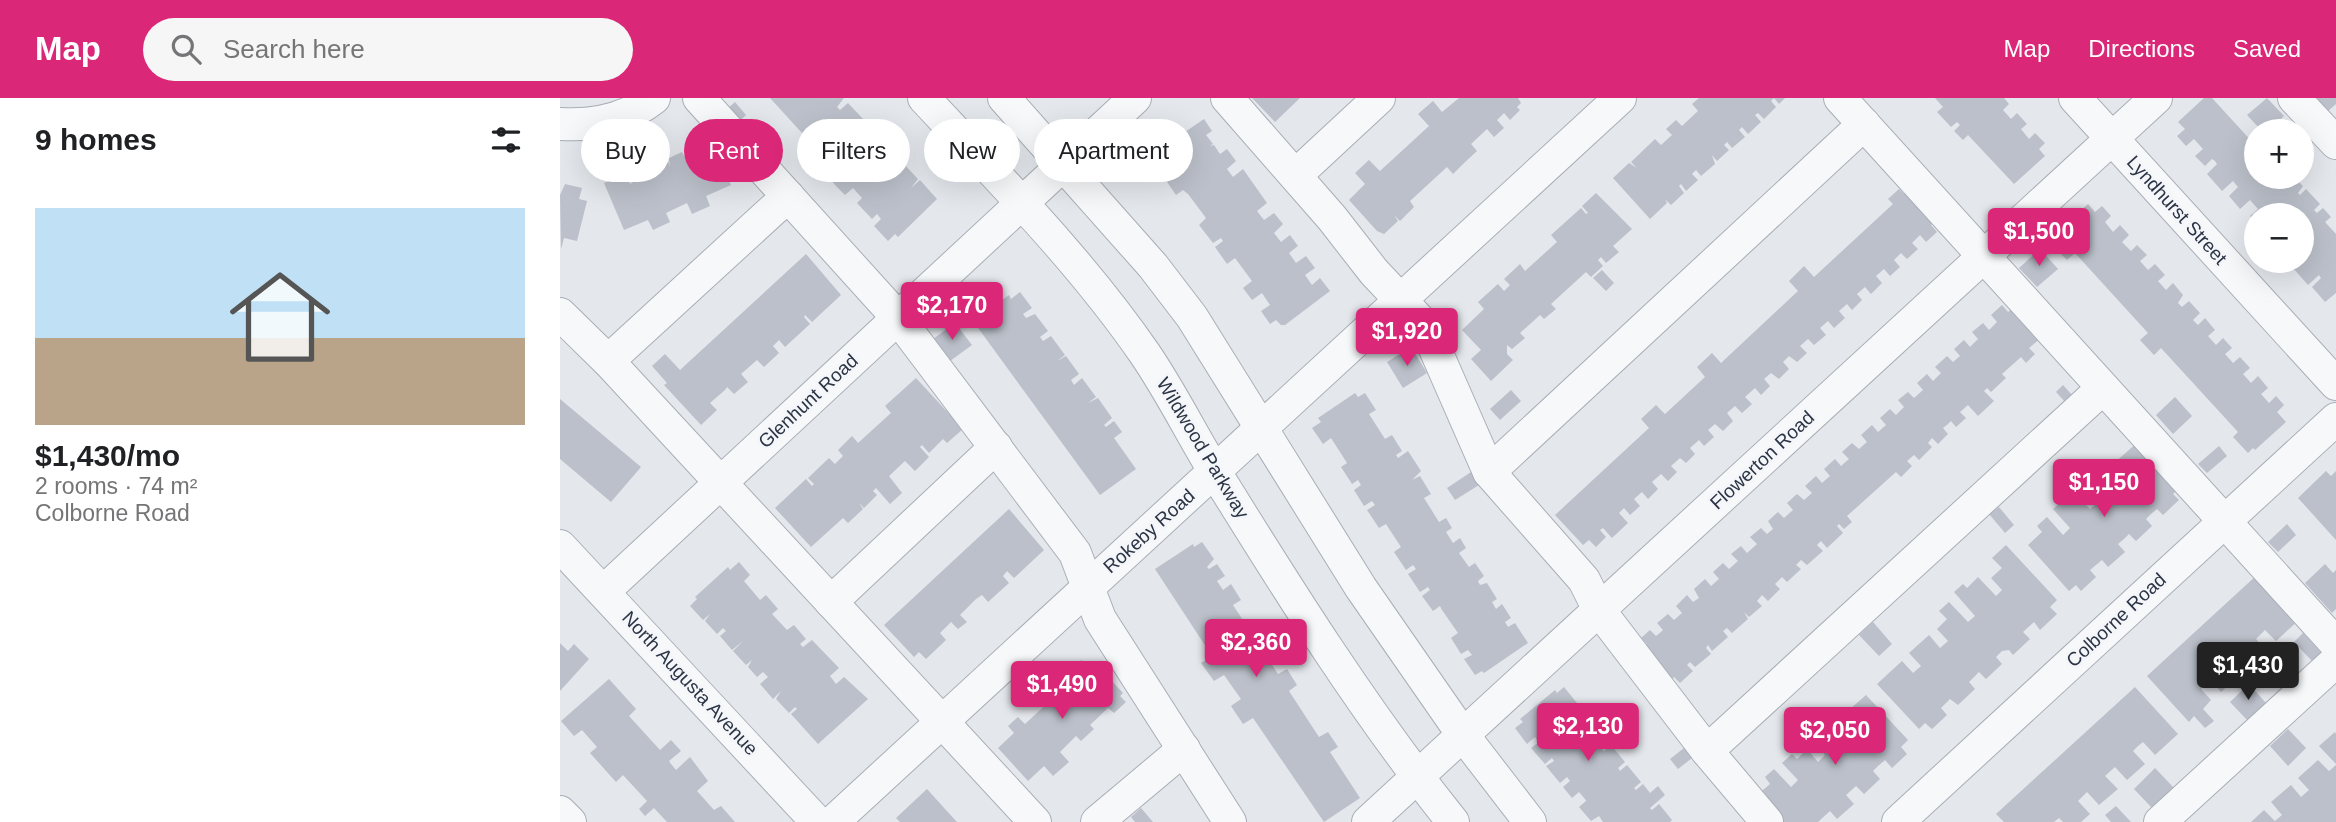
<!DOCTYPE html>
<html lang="en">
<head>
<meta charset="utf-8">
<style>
  body { margin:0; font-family:Helvetica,sans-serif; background:#f6f6f6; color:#202124; height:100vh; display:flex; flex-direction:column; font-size:26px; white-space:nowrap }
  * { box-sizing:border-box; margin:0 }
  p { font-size:23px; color:#757577 }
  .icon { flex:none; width:38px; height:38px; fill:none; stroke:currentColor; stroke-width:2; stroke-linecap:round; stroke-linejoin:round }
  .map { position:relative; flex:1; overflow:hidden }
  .sheet { display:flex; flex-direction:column; background:#fff; width:560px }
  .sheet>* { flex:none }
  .banner { position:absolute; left:21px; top:21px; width:665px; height:63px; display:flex; gap:14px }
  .fabs { position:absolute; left:1684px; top:21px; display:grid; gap:14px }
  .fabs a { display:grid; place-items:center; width:70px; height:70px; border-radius:50%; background:#fff; box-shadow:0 7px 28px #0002; font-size:35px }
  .price { position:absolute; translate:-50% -60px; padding:0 16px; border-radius:7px; background:#db2777; color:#fff; font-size:23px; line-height:46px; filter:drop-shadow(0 2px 4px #0008) }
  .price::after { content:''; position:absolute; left:50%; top:42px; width:21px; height:16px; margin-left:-10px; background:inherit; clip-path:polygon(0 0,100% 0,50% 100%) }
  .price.on { background:#222; color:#fff }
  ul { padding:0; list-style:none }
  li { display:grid; align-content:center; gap:14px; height:371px; padding:0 35px }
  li+li { border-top:2px solid #e0e0e0 }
  li span { display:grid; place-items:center; height:217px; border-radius:0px; color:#555 }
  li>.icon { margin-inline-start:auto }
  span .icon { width:126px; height:126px; fill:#fffc; stroke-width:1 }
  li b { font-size:30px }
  h2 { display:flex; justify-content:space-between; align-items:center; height:84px; padding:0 35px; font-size:30px }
  .tag { padding:0 24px; border-radius:32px; background:#fff; box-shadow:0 7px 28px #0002; font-size:24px; line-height:63px }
  .tag.on { background:#db2777; color:#fff }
  header { display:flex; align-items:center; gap:42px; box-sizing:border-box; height:98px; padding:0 35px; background:#db2777; color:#fff }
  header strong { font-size:33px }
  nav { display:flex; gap:38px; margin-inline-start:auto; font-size:24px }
  .search { width:490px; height:63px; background:#f6f6f6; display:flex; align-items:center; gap:18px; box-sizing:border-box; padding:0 24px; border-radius:38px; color:#757577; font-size:26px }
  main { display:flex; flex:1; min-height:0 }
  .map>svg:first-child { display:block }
</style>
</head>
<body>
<header>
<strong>Map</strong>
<div class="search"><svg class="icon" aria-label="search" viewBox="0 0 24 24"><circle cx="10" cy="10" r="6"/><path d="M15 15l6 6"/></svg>Search here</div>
<nav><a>Map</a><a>Directions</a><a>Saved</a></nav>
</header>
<main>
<section class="sheet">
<h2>9 homes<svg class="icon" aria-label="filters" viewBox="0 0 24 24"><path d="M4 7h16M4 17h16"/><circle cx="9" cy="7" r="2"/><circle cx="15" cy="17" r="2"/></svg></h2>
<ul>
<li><span style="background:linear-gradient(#bfe0f5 60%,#b9a48a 0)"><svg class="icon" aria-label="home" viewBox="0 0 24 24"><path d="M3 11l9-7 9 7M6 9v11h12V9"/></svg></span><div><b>$1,430/mo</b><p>2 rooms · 74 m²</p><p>Colborne Road</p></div></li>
</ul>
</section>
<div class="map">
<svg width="1776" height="724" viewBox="0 0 1776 724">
  <rect width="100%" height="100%" fill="#e4e7ec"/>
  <g fill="#bbc0ca">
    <path d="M210 0H284L277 9 280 12 288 5 304 22 296 29 316 52 324 44 341 63 334 71 342 64 358 81 351 90 360 82 377 101 338 139 335 136 328 143 314 128 321 121 317 116 312 121 297 105 302 100 293 90 285 97 276 88 267 77 274 70Z"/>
    <path d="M692 0H740L715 24Z"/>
    <path d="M899 0H958L961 5 957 9 960 12 950 22 944 15 937 22 944 30 934 39 927 31 911 46 917 53 903 66 893 76 887 69 850 103 854 109 840 123 834 117 838 123 824 136 817 133 789 102 805 86 795 75 809 62 820 73 869 28 858 16 873 3 882 14Z"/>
    <path d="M1139 0H1225L1219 6 1214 0 1211 3 1216 9 1204 21 1198 15 1195 17 1201 24 1188 36 1182 29 1179 32 1185 39 1172 50 1167 44 1164 47 1169 52 1157 63 1152 57 1155 66 1141 78 1136 72 1132 76 1138 82 1126 93 1121 86 1119 88 1124 95 1111 107 1105 101 1107 105 1090 121 1053 80 1069 65 1077 70 1071 64 1095 41 1101 47 1112 37 1106 31 1116 22 1122 28 1138 13 1132 6Z"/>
    <path d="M1375 0H1444L1449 6 1443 12 1451 21 1457 15 1467 26 1461 31 1469 41 1475 35 1485 45 1479 51 1485 58 1454 86 1408 37 1403 42 1394 33 1400 27 1397 24 1391 29 1377 14 1383 9Z"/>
    <path d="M1644 0H1652L1696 48V79H1734L1743 88 1738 95 1740 97 1746 91 1760 106 1754 112 1757 115 1763 110 1771 119 1765 124 1776 136V195L1765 204 1752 189 1761 180 1759 177 1748 187 1733 170 1744 161 1741 117H1696V124L1690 118 1698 111 1690 102 1680 111 1669 98 1678 89 1673 83 1662 93 1647 76 1657 66 1655 63 1652 61 1645 68 1635 58 1643 51 1634 41 1626 48 1617 38 1625 31 1618 24Z"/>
    <path d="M1707 0 1724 18 1708 33H1702L1687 17Z"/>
    <path d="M1751 0H1776V6L1767 14Z"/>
    <path d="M175 4 186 17 178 25 166 12Z"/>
    <path d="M644 21 652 33 646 37 653 46 650 48 654 47 660 56 667 51 676 63 667 71 673 79 683 71 707 105 697 113 704 122 714 115 723 126 714 135 721 144 730 137 738 148 729 155 736 165 746 158 755 170 745 177 752 187 760 180 770 193 725 227H721L716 222 710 226 701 213 710 207 702 195 692 202 683 190 692 183 675 160 667 166 655 149 663 143 661 140 653 145 639 127 646 120 628 96 623 92 616 97 607 84 615 78 611 73 603 80 591 63 599 57 597 53Z"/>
    <path d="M145 42 149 52 155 50 171 87 146 98 150 108 132 116 127 105 106 115 110 124 93 132 88 122 64 132 44 85 66 76 70 86 73 84 70 76 87 69 93 76 89 68 107 60 110 69 109 60 122 54 126 62 133 59 129 49Z"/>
    <path d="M5 86 22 90 19 101 27 103 17 143 4 140 1 151 0 97Z"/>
    <path d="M1339 91 1344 96 1348 92 1376 122 1371 127 1377 134 1366 144 1360 137 1352 145 1358 151 1347 161 1341 155 1334 162 1340 169 1330 178 1324 171 1316 178 1322 185 1311 196 1305 189 1297 196 1302 202 1292 212 1287 206 1279 213 1285 220 1274 230 1268 223 1260 230 1266 237 1254 247 1248 241 1240 248 1247 255 1237 264 1229 258 1223 264 1229 271 1219 281 1211 275 1204 281 1210 288 1201 297 1195 290 1185 299 1192 306 1182 315 1175 308 1167 315 1173 323 1163 333 1155 326 1148 332 1154 339 1144 348 1139 342 1130 350 1135 356 1126 365 1120 360 1111 368 1117 374 1108 383 1101 376 1092 384 1098 391 1088 401 1082 394 1074 401 1080 408 1070 417 1064 410 1059 415 1068 425 1052 440 1043 430 1040 432 1046 439 1036 449 1029 442 1023 447 995 417 1089 330 1081 321 1096 307 1105 316 1145 279 1137 269 1152 255 1161 265 1238 193 1229 183 1244 168 1254 179 1333 106 1328 101Z"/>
    <path d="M1036 95 1072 131 1053 148 1059 154 1046 165 1041 159 1038 162 1043 168 1031 179 1026 174 991 206 996 211 984 221 980 217 960 235 965 240 952 251 947 247V256L953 262 931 283 911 261 921 252 902 232 924 211 918 204 938 186 944 193 950 187 944 181 960 166 965 173 997 144 991 137 1021 110 1026 116 1028 115 1022 108Z"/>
    <path d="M1528 106 1535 114 1542 108 1551 118 1545 124 1553 134 1560 127 1569 137 1562 144 1571 153 1577 147 1587 157 1580 163 1588 172 1595 166 1605 177 1598 183 1606 192 1613 185 1623 197 1618 205 1622 209 1629 203 1640 215 1633 222 1638 227 1645 220 1655 232 1648 238 1656 247 1663 240 1672 250 1665 256 1673 265 1680 259 1690 270 1683 276 1691 285 1698 278 1708 290 1701 296 1709 305 1716 298 1724 307 1717 314 1726 324 1695 352 1693 350 1688 355 1673 339 1678 334 1601 250 1594 257 1580 242 1588 235 1515 155 1507 162 1498 153 1506 145 1496 135Z"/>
    <path d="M1480 151 1498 171 1477 189 1459 170Z"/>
    <path d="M246 156 281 197 252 224 245 217 244 219 250 226 225 249 219 242 213 248 219 255 204 269 197 262 181 276 188 284 174 296 167 289 165 292 150 305 157 312 141 327 104 287 107 285 92 268 105 256 120 272Z"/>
    <path d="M1042 172 1054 185 1046 193 1033 180Z"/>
    <path d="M460 194 472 210 463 216 466 220 475 216 488 233 480 239 483 243 491 238 505 257 497 263 506 258 519 276 511 282 514 287 522 280 536 299 528 305 538 300 552 320 544 327 546 329 554 323 562 334 554 340 576 371 540 397 413 223 449 197 451 201Z"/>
    <path d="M1442 207 1448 214 1454 209 1482 239 1469 250 1475 256 1466 265 1461 259 1442 276 1446 280 1431 294 1427 290 1424 293 1434 303 1418 318 1408 307 1400 314 1406 320 1396 329 1391 323 1388 326 1383 330 1388 336 1378 346 1372 340 1368 345 1372 349 1359 362 1354 357 1347 363 1352 368 1341 379 1336 374 1287 418 1292 424 1284 431 1279 426 1277 428 1283 435 1267 450 1261 443 1257 447 1263 453 1247 467 1241 462 1236 467 1241 471 1227 484 1222 479 1215 486 1220 491 1208 503 1202 497 1197 503 1202 508 1189 519 1184 514 1188 521 1172 535 1167 530 1163 533 1168 539 1152 553 1148 547 1146 550 1151 556 1135 569 1130 564 1127 567 1133 573 1120 585 1114 579 1110 583 1081 552 1087 546 1081 540 1090 532 1096 538 1101 534 1103 532 1097 525 1108 516 1114 522 1122 515 1116 508 1127 497 1133 504 1139 500 1134 491 1145 481 1151 488 1159 481 1153 474 1163 465 1169 471 1178 463 1171 456 1181 448 1187 455 1197 446 1190 439 1201 430 1207 436 1213 431 1208 423 1218 414 1224 420 1233 412 1227 405 1237 396 1244 402 1252 395 1245 388 1256 378 1262 385 1270 378 1264 371 1275 361 1281 368 1289 361 1282 354 1292 345 1299 351 1307 344 1301 337 1312 327 1318 334 1326 327 1320 320 1330 311 1336 317 1344 309 1338 302 1348 294 1354 300 1363 292 1357 285 1367 276 1373 283 1381 275 1375 269 1387 258 1393 264 1400 258 1394 251 1404 242 1410 249 1418 241 1412 234 1423 225 1429 232 1437 224 1431 217Z"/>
    <path d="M395 225 412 247 390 263 373 241Z"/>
    <path d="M851 249 867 275 843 290 827 264Z"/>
    <path d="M356 280 403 331 387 345 383 341 369 355 362 347 360 349 369 359 355 373 345 363 329 378 342 395 330 406 316 390 313 393 317 397 304 410 299 405 303 411 288 425 283 420 251 449 215 410 246 381 252 388 254 386 248 380 269 360 275 366 283 358 278 352 292 338 298 345 331 315 325 308Z"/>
    <path d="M1503 287 1513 298 1506 305 1496 294Z"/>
    <path d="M951 292 961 303 940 322 930 311Z"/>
    <path d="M795 295 798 299 805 295 816 312 809 316 825 341 832 337 842 353 836 357 838 360 848 353 861 373 852 382 860 378 871 396 864 400 879 424 886 420 892 430 886 434 893 445 900 440 906 450 899 455 909 469 915 465 924 478 918 483 920 487 927 485 937 501 932 504 936 511 942 506 951 520 945 524 948 529 955 525 968 545 924 575 922 573 915 577 904 561 912 557 908 552 901 556 891 540 898 535 882 512 880 508 873 513 862 498 870 492 868 489 860 494 848 476 856 471 853 467 846 472 834 454 841 449 826 426 819 430 807 412 815 407 812 403 804 408 794 392 801 387 798 382 792 386 781 369 787 365 771 340 763 346 752 330 761 324 758 320Z"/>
    <path d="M1615 299 1632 318 1613 336 1596 317Z"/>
    <path d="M0 301 81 369 51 404 0 361Z"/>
    <path d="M1578 344 1619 390 1613 396 1619 402 1603 417 1597 411 1591 416 1586 421 1592 428 1576 443 1569 436 1564 441 1558 446 1565 454 1548 469 1542 462 1530 472 1536 479 1521 493 1516 487 1509 493 1468 447 1482 434 1477 428 1487 419 1503 437 1510 430 1493 411 1513 393 1530 411 1538 404 1519 383 1528 375 1535 384 1546 374 1556 386 1565 378 1553 366Z"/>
    <path d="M1659 348 1667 358 1647 375 1638 366Z"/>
    <path d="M1766 373 1771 378 1776 373V442L1738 400Z"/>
    <path d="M911 374 919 387 895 402 887 390Z"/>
    <path d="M1439 409 1454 427 1445 435 1429 416Z"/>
    <path d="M449 411 484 452 454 480 447 473 443 478 449 485 428 504 422 497 416 501 400 517 407 524 398 531 391 524 380 535 386 542 366 561 359 554 354 559 324 527Z"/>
    <path d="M1727 426 1736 437 1718 454 1708 444Z"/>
    <path d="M642 444 654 461 647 469 649 471 657 466 665 478 657 483 663 492 671 486 681 502 673 507 690 533 698 527 710 546 702 551 718 576 727 571 737 587 729 593 759 639 768 634 778 649 770 654 800 700 764 724 693 620 683 626 671 608 681 601 664 577 654 583 641 565 652 558 595 471 633 446 634 449Z"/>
    <path d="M1446 447 1497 502 1490 509 1497 516 1480 532 1474 524 1463 534 1470 541 1453 557 1449 552 1442 553 1436 559 1442 566 1426 581 1419 574 1409 584 1415 591 1398 607 1390 601 1381 610 1387 617 1372 631 1365 625 1359 631 1317 586 1342 563 1353 575 1361 568 1349 555 1369 537 1380 550 1388 543 1377 531 1387 521 1379 513 1389 504 1408 524 1415 518 1394 494 1403 486 1407 490 1418 479 1436 498 1442 492 1431 480 1442 470 1432 460Z"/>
    <path d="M179 464 190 477 184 483 200 502 206 497 218 511 212 516 227 532 234 527 246 541 240 546 243 549 252 542 279 570 270 578 276 586 284 579 308 601 258 646 231 616 237 611 235 609 229 615 216 601 221 593 213 601 200 586 208 579 203 574 197 579 188 569 192 562 186 567 173 553 183 543 172 552 160 538 166 533 163 530 157 536 145 523 150 516 143 522 130 508 137 501 135 499 168 469 170 472Z"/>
    <path d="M1765 466 1773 475 1776 472V511L1772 515 1745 485Z"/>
    <path d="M1698 476 1739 522 1716 543 1705 532 1696 541 1706 553 1689 568 1678 557 1669 566 1679 577 1661 594 1651 582 1641 591 1651 602 1643 611 1654 623 1645 630 1634 618 1629 624 1587 578Z"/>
    <path d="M1313 524 1332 546 1319 558 1299 537Z"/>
    <path d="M1743 535 1761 555 1752 563 1734 544Z"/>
    <path d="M0 545 8 553 14 546 29 561 0 593Z"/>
    <path d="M521 562 527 568 533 563 563 595 560 598 566 604 554 615 548 610 530 627 534 631 521 643 516 638 500 654 509 664 493 678 484 668 468 683 438 650 454 635 448 628 458 619 465 626 507 587 501 581Z"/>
    <path d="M49 581 76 611 69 618 100 652 111 642 121 653 109 663 111 666 116 672 130 659 148 683 137 693 154 712 161 708 175 724H107L94 710 85 718 79 711 87 703 63 677 56 684 30 655 37 649 22 632 14 638 1 623Z"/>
    <path d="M1689 586 1706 605 1688 623 1670 604Z"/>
    <path d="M1004 589 1017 605 1010 611 1013 615 1020 609 1033 625 1026 630 1028 633 1035 627 1050 645 1042 651 1044 653 1051 647 1065 664 1058 670 1060 673 1067 667 1081 684 1074 690 1076 692 1083 686 1090 695 1098 688 1105 697 1090 710 1092 712 1099 706 1112 722 1110 724H1043L1039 718 1031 723 1019 709 1026 703 1025 701 1019 694 1012 700 1003 689 1010 683 1007 679 1000 685 986 668 994 663 992 660 985 666 971 650 979 644 975 639 967 646 955 630 963 624 960 621 995 592 997 595Z"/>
    <path d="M1575 589 1618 636 1595 657 1583 644 1578 648 1573 653 1585 666 1567 682 1555 669 1545 678 1558 691 1539 707 1527 694 1518 703 1530 716 1521 724H1503L1499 720 1494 724H1444L1436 716Z"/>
    <path d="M1306 597 1348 642 1341 649 1347 656 1332 670 1325 662 1318 668 1313 673 1320 681 1304 696 1296 688 1286 697 1294 706 1277 721 1270 713 1258 724H1220L1196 698 1210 686 1205 679 1214 671 1231 689 1238 682 1222 665 1232 656 1237 661 1247 651 1258 664 1265 657 1250 639 1269 622 1285 638 1293 631 1281 619Z"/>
    <path d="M1728 631 1746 650 1728 668 1710 648Z"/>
    <path d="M1775 634 1776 636V666L1759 648Z"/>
    <path d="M1124 650 1132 660 1118 671 1110 661Z"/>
    <path d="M1758 662 1769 673 1776 667V724H1691L1704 712 1715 723 1722 717 1711 704 1731 687 1741 699 1749 692 1738 680Z"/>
    <path d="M1595 670 1614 690 1593 711 1574 691Z"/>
    <path d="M367 691 385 711 397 724H340L336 720Z"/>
    <path d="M1556 708 1571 724H1551L1545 717Z"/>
    <path d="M581 710 593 724H575L571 719Z"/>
  </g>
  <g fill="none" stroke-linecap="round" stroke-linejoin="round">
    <g stroke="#a9aeb7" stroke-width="34">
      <g id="minor">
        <path d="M139 0 338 220 515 455 540 521 670 724"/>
        <path d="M364 0C440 82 521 163 585 256 611 294 631 335 655 374 728 492 806 616 893 724"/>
        <path d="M444 0 593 168 632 219 801 490 903 637 970 724"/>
        <path d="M667 0 772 120 814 174 865 228 929 374 1024 482 1039 512 1147 653 1207 724"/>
        <path d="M1280 0 1776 546"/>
        <path d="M1515 0 1776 286"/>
        <path d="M1734 0 1776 45"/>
        <path d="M0 26C33 28 67 21 94 0"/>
        <path d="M736 77 819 0"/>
        <path d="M0 216 48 263 475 724"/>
        <path d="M48 263 228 98"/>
        <path d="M929 374 1304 26"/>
        <path d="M0 448 257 724"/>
        <path d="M44 493 575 0"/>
        <path d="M271 504 436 349"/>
        <path d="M1147 653 1542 291"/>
        <path d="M0 714 10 724"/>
        <path d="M273 724 1060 0"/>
        <path d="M537 724 624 651"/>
        <path d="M808 724 1596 0"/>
        <path d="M1338 724 1776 321"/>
        <path d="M1600 724 1776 563"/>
      </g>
    </g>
    <use href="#minor" stroke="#f7f8fa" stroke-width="32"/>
  </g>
  <g text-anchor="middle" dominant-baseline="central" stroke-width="6" stroke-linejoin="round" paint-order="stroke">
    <g font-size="19" fill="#2b3445" stroke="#f4f6f9">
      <text transform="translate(1617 112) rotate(48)">Lyndhurst Street</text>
      <text transform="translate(248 303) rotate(-43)">Glenhunt Road</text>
      <text transform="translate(643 350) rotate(59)">Wildwood Parkway</text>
      <text transform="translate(1202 362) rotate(-43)">Flowerton Road</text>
      <text transform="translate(589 433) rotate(-42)">Rokeby Road</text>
      <text transform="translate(1556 522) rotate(-43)">Colborne Road</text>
      <text transform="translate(130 585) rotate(47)">North Augusta Avenue</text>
    </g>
  </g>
</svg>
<div class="fabs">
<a>+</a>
<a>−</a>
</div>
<b class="price" style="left:1479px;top:170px">$1,500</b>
<b class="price" style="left:392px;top:244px">$2,170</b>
<b class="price" style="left:847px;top:270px">$1,920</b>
<b class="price" style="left:1544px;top:421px">$1,150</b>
<b class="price" style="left:696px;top:581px">$2,360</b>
<b class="price on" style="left:1688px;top:604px">$1,430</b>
<b class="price" style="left:502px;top:623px">$1,490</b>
<b class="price" style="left:1028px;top:665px">$2,130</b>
<b class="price" style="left:1275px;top:669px">$2,050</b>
<div class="banner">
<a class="tag">Buy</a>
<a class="tag on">Rent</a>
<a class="tag">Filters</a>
<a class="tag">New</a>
<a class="tag">Apartment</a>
</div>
</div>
</main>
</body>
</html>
